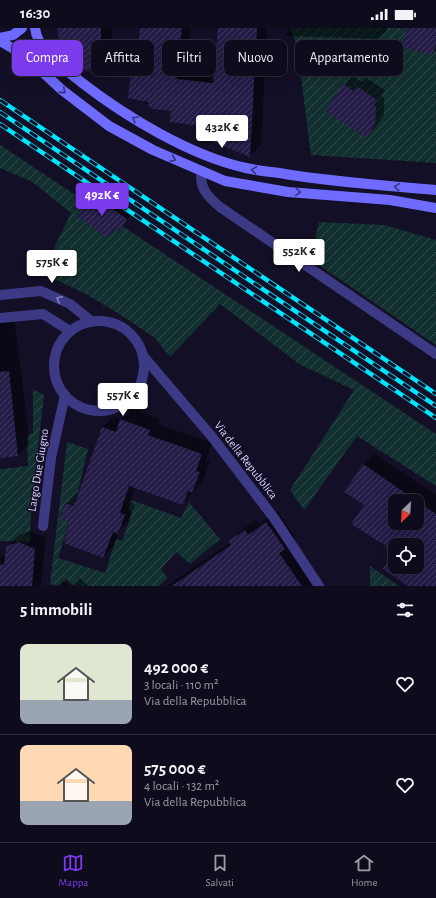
<!DOCTYPE html>
<html lang="it">
<head>
<meta charset="utf-8">
<style>
  body { margin:0; font-family:"Alegreya Sans",sans-serif; background:#171425; color:#f1f3f6; height:100vh; display:flex; flex-direction:column; font-size:15px; white-space:nowrap }
  * { box-sizing:border-box; margin:0 }
  p { font-size:13px; color:#9b9ba3 }
  .icon { flex:none; width:22px; height:22px; fill:none; stroke:currentColor; stroke-width:2; stroke-linecap:round; stroke-linejoin:round }
  .map { position:relative; height:558px; overflow:hidden }
  .drawer { display:flex; flex-direction:column; background:#0e0b1c; flex:1 }
  .drawer>* { flex:none }
  .guide { position:absolute; left:12px; top:12px; width:412px; height:36px; display:flex; gap:8px }
  .needle { width:26px; rotate:205deg }
  .fabs { position:absolute; left:388px; top:466px; display:grid; gap:8px }
  .fabs a { display:grid; place-items:center; width:36px; height:36px; border-radius:8px; background:#0e0b1c; box-shadow:0 4px 16px #0002,0 0 0 1px #2e2b3b; font-size:20px }
  .price { position:absolute; translate:-50% -34px; padding:0 9px; border-radius:4px; background:#fff; color:#222; font-size:13px; line-height:26px; filter:drop-shadow(0 1px 2px #0008) }
  .price::after { content:''; position:absolute; left:50%; top:24px; width:12px; height:9px; margin-left:-6px; background:inherit; clip-path:polygon(0 0,100% 0,50% 100%) }
  .price.on { background:#7c3aed; color:#fff }
  ul { padding:0; list-style:none }
  li { display:flex; align-items:center; gap:12px; height:100px; padding:0 20px }
  li+li { border-top:1px solid #2e2b3b }
  li span { display:grid; place-items:center; flex:none; width:112px; height:80px; border-radius:8px; color:#555 }
  li>.icon { margin-inline-start:auto }
  span .icon { width:48px; height:48px; fill:#fffc; stroke-width:1 }
  li b { font-size:17px }
  h2 { display:flex; justify-content:space-between; align-items:center; height:48px; padding:0 20px; font-size:17px }
  .pill { padding:0 14px; border-radius:8px; background:#0e0b1c; box-shadow:0 4px 16px #0002,0 0 0 1px #2e2b3b; font-size:14px; line-height:36px }
  .pill.on { background:#7c3aed; color:#fff }
  .status { display:flex; justify-content:space-between; align-items:center; height:28px; padding:0 20px; background:#0e0b1c; direction:ltr }
  .status svg { height:11px; fill:currentColor }
  .tabs { display:flex; justify-content:space-around; align-items:center; height:56px; border-top:1px solid #2e2b3b; background:#0e0b1c; font-size:11px; color:#9b9ba3 }
  .tabs a { display:grid; justify-items:center; gap:2px }
  .tabs .on { color:#7c3aed }
  .map>svg:first-child { display:block }
</style>
</head>
<body>
<div class="status"><b>16:30</b><svg viewBox="0 0 49 12"><path d="M0 12V9h3v3zM5 12V6h3v6zM10 12V3h3v9zM15 12V0h3v12zM26 1h20v11H26zM47 4h2v5h-2z"/></svg></div>
<div class="map">
<svg width="436" height="558" viewBox="0 0 436 558">
  <defs>
    <pattern id="garden-furrows" width="10" height="10" patternUnits="userSpaceOnUse"><rect width="10" height="10" fill="#12302f"/><path d="M-1 1l2-2M0 10L10 0M9 11l2-2" fill="none" stroke="#344d4e"/></pattern>
    <pattern id="building-hatch" width="6" height="6" patternUnits="userSpaceOnUse"><rect width="6" height="6" fill="#241b47"/><path d="M-1 1l2-2M0 6l6-6M5 7l2-2" fill="none" stroke="#433b63"/></pattern>
  </defs>
  <rect width="100%" height="100%" fill="#130f26"/>
  <g fill="url(#garden-furrows)">
    <path d="M290 0H436V135L311 127 297 18Z"/>
    <path d="M0 117 436 406V458L357 408 304 482 290 462 354 362 299 336 220 276 170 329 155 310 121 287 84 265 42 245 71 185 31 153 0 140Z"/>
    <path d="M319 194 384 197 436 212V317L310 231Z"/>
    <path d="M33 361 44 367 31 483 30 514 0 513V441L28 438 27 408 33 405Z"/>
    <path d="M67 414 88 421 75 476 65 475 60 490 69 494 58 530 105 545 116 511 122 513 132 485 129 481 131 472 181 490 189 474 220 511 190 536 176 524 161 541 168 550 159 558H74L66 551 61 558 50 556Z"/>
    <path d="M370 538 399 558H370Z"/>
  </g>
  <g fill="#0007" fill-rule="evenodd">
    <path d="M59 0H111L112 14 88 42Z"/>
    <path d="M141 0H191L186 41 216 43 219 0H267L261 117 250 128 202 97 172 82 153 80 141 72 132 45 136 41Z"/>
    <path d="M288 0H387V3L378 11 287 8Z"/>
    <path d="M408 0H436V23L433 26Z"/>
    <path d="M352 48 362 54 366 50 385 62 381 68 384 70V87L375 100 367 109 344 57Z"/>
    <path d="M97 162 131 186 119 202 116 200 108 209 93 167Z"/>
    <path d="M14 290 26 382 29 416 18 427 0 429V291Z"/>
    <path d="M132 381 160 391 158 396 212 415 206 432 210 433 203 452 183 476 136 459 130 474 135 476 128 493 120 502 114 518 103 529 70 493 66 476 76 465 80 466 103 399 114 388 122 391Z"/>
    <path d="M374 426 436 467V558H410L384 540 390 532 387 517 365 477 363 437ZM395 473H417V495H395ZM395 517H417V539H395Z"/>
    <path d="M278 484 295 509 290 514 320 558H166L230 515 229 514 240 503 256 492 259 496Z"/>
    <path d="M30 503 46 510 41 558H0V530L7 526V518L19 507Z"/>
    <path d="M80 550 88 558H72Z"/>
    <path d="M63 553 70 558H58Z"/>
  </g>
  <g fill="url(#building-hatch)" fill-rule="evenodd">
    <path d="M58 0H101V26L88 44 59 22Z"/>
    <path d="M140 0H182L176 51 213 55 218 0H257L250 129 201 109V98L170 94 171 83 152 81 148 78V74L128 70 131 45H135Z"/>
    <path d="M407 0H436V16L433 27 402 19Z"/>
    <path d="M343 56 354 63 357 58 377 72 374 77 376 79 375 97 367 110 325 83Z"/>
    <path d="M92 166 127 191 119 204 114 201 108 210 77 188Z"/>
    <path d="M9 343 18 428 0 430V344Z"/>
    <path d="M120 391 150 402 148 407 202 426 196 443 200 444 192 465 188 463 183 477 129 458 120 485 125 487 118 506 113 504 103 530 64 515 69 494 60 491 65 475 74 478 102 399 116 404Z"/>
    <path d="M363 436 436 486V558H408L383 541 389 532 386 518 351 496 364 477 344 464ZM395 473H417V495H395ZM395 517H417V539H395Z"/>
    <path d="M266 494 285 521 279 525 302 558H172L231 517 228 513 245 502 248 507Z"/>
    <path d="M19 514 35 521 32 558H0V536L4 537 6 518Z"/>
  </g>
  <g fill="none" stroke-linecap="round" stroke-linejoin="round">
    <g stroke="#3d3a85" stroke-width="10">
      <path d="M202 143C198 159 208 169 220 179L436 326"/>
      <path d="M0 267 41 263 70 276 91 293"/>
      <path d="M0 290 43 286 70 303"/>
      <circle cx="99" cy="338" r="45"/>
      <path d="M144 329 213 410 274 490 319 558"/>
      <path d="M43 498 51 430 65 367"/>
    </g>
    <g stroke="#6f6bff" stroke-width="10">
      <path d="M35 0C38 24 64 40 81 54 126 89 191 128 246 140 259 143 273 144 285 146 335 154 386 158 436 162"/>
      <path d="M0 10 13 7 22 0"/>
      <path d="M0 13 24 27 62 62 109 98 153 122 225 153 288 164 390 172 436 180"/>
    </g>
    <g stroke="#00e5ff" stroke-width="4.5">
      <g id="rail">
        <path d="M0 72 436 366"/>
        <path d="M0 84 436 378"/>
        <path d="M0 96 436 390"/>
      </g>
    </g>
    <use href="#rail" stroke="#130f26" stroke-width="3" stroke-dasharray="9" stroke-linecap="butt"/>
  </g>
  <defs><path id="oneway-chevron" d="M-2-3.5L2.5 0L-2 3.5" fill="none" stroke-width="1.6" stroke-linecap="round" stroke-linejoin="round"/></defs>
  <g stroke="#38347d">
    <use href="#oneway-chevron" transform="translate(63 63) rotate(40)"/>
    <use href="#oneway-chevron" transform="translate(135 91) rotate(-150)"/>
    <use href="#oneway-chevron" transform="translate(173 131) rotate(23)"/>
    <use href="#oneway-chevron" transform="translate(254 142) rotate(-172)"/>
    <use href="#oneway-chevron" transform="translate(397 159) rotate(-175)"/>
    <use href="#oneway-chevron" transform="translate(298 164) rotate(5)"/>
  </g>
  <use stroke="#837fbc" href="#oneway-chevron" transform="translate(59 271) rotate(-156)"/>
  <g text-anchor="middle" dominant-baseline="central" stroke-width="3" stroke-linejoin="round" paint-order="stroke">
    <g font-size="12" fill="#d9d4ff" stroke="#130f26">
      <text transform="translate(246 432) rotate(52)">Via della Repubblica</text>
      <text transform="translate(38 442) rotate(-81)">Largo Due Giugno</text>
    </g>
  </g>
</svg>
<div class="fabs">
<a><svg class="needle" viewBox="-14 -14 28 28"><path d="M0-13l5 13h-10z" fill="#e53935"/><path d="M0 13l5-13h-10z" fill="#9b9ba3"/></svg></a>
<a><svg class="icon" aria-label="locate" viewBox="0 0 24 24"><circle cx="12" cy="12" r="6"/><path d="M12 2v4M12 18v4M2 12h4M18 12h4"/></svg></a>
</div>
<b class="price" style="left:222px;top:121px">432K €</b>
<b class="price on" style="left:102px;top:189px">492K €</b>
<b class="price" style="left:299px;top:245px">552K €</b>
<b class="price" style="left:52px;top:256px">575K €</b>
<b class="price" style="left:123px;top:389px">557K €</b>
<div class="guide">
<a class="pill on">Compra</a>
<a class="pill">Affitta</a>
<a class="pill">Filtri</a>
<a class="pill">Nuovo</a>
<a class="pill">Appartamento</a>
</div>
</div>
<section class="drawer">
<h2>5 immobili<svg class="icon" aria-label="filters" viewBox="0 0 24 24"><path d="M4 7h16M4 17h16"/><circle cx="9" cy="7" r="2"/><circle cx="15" cy="17" r="2"/></svg></h2>
<ul>
<li><span style="background:linear-gradient(#dfe7d0 70%,#9aa5b1 0)"><svg class="icon" aria-label="home" viewBox="0 0 24 24"><path d="M3 11l9-7 9 7M6 9v11h12V9"/></svg></span><div><b>492 000 €</b><p>3 locali · 110 m²</p><p>Via della Repubblica</p></div><svg class="icon" aria-label="heart" viewBox="0 0 24 24"><path d="M12 20l-8-8c-3-5 5-10 8-4 3-6 11-1 8 4z"/></svg></li>
<li><span style="background:linear-gradient(#ffd9b3 70%,#9aa5b1 0)"><svg class="icon" aria-label="home" viewBox="0 0 24 24"><path d="M3 11l9-7 9 7M6 9v11h12V9"/></svg></span><div><b>575 000 €</b><p>4 locali · 132 m²</p><p>Via della Repubblica</p></div><svg class="icon" aria-label="heart" viewBox="0 0 24 24"><path d="M12 20l-8-8c-3-5 5-10 8-4 3-6 11-1 8 4z"/></svg></li>
</ul>
</section>
<nav class="tabs">
<a class="on"><svg class="icon" aria-label="map" viewBox="0 0 24 24"><path d="M3 6l6-2 6 2 6-2v14l-6 2-6-2-6 2zM9 4v14M15 6v14"/></svg>Mappa</a>
<a><svg class="icon" aria-label="saved" viewBox="0 0 24 24"><path d="M7 4h10v16l-5-4-5 4z"/></svg>Salvati</a>
<a><svg class="icon" aria-label="home" viewBox="0 0 24 24"><path d="M3 11l9-7 9 7M6 9v11h12V9"/></svg>Home</a>
</nav>
</body>
</html>
